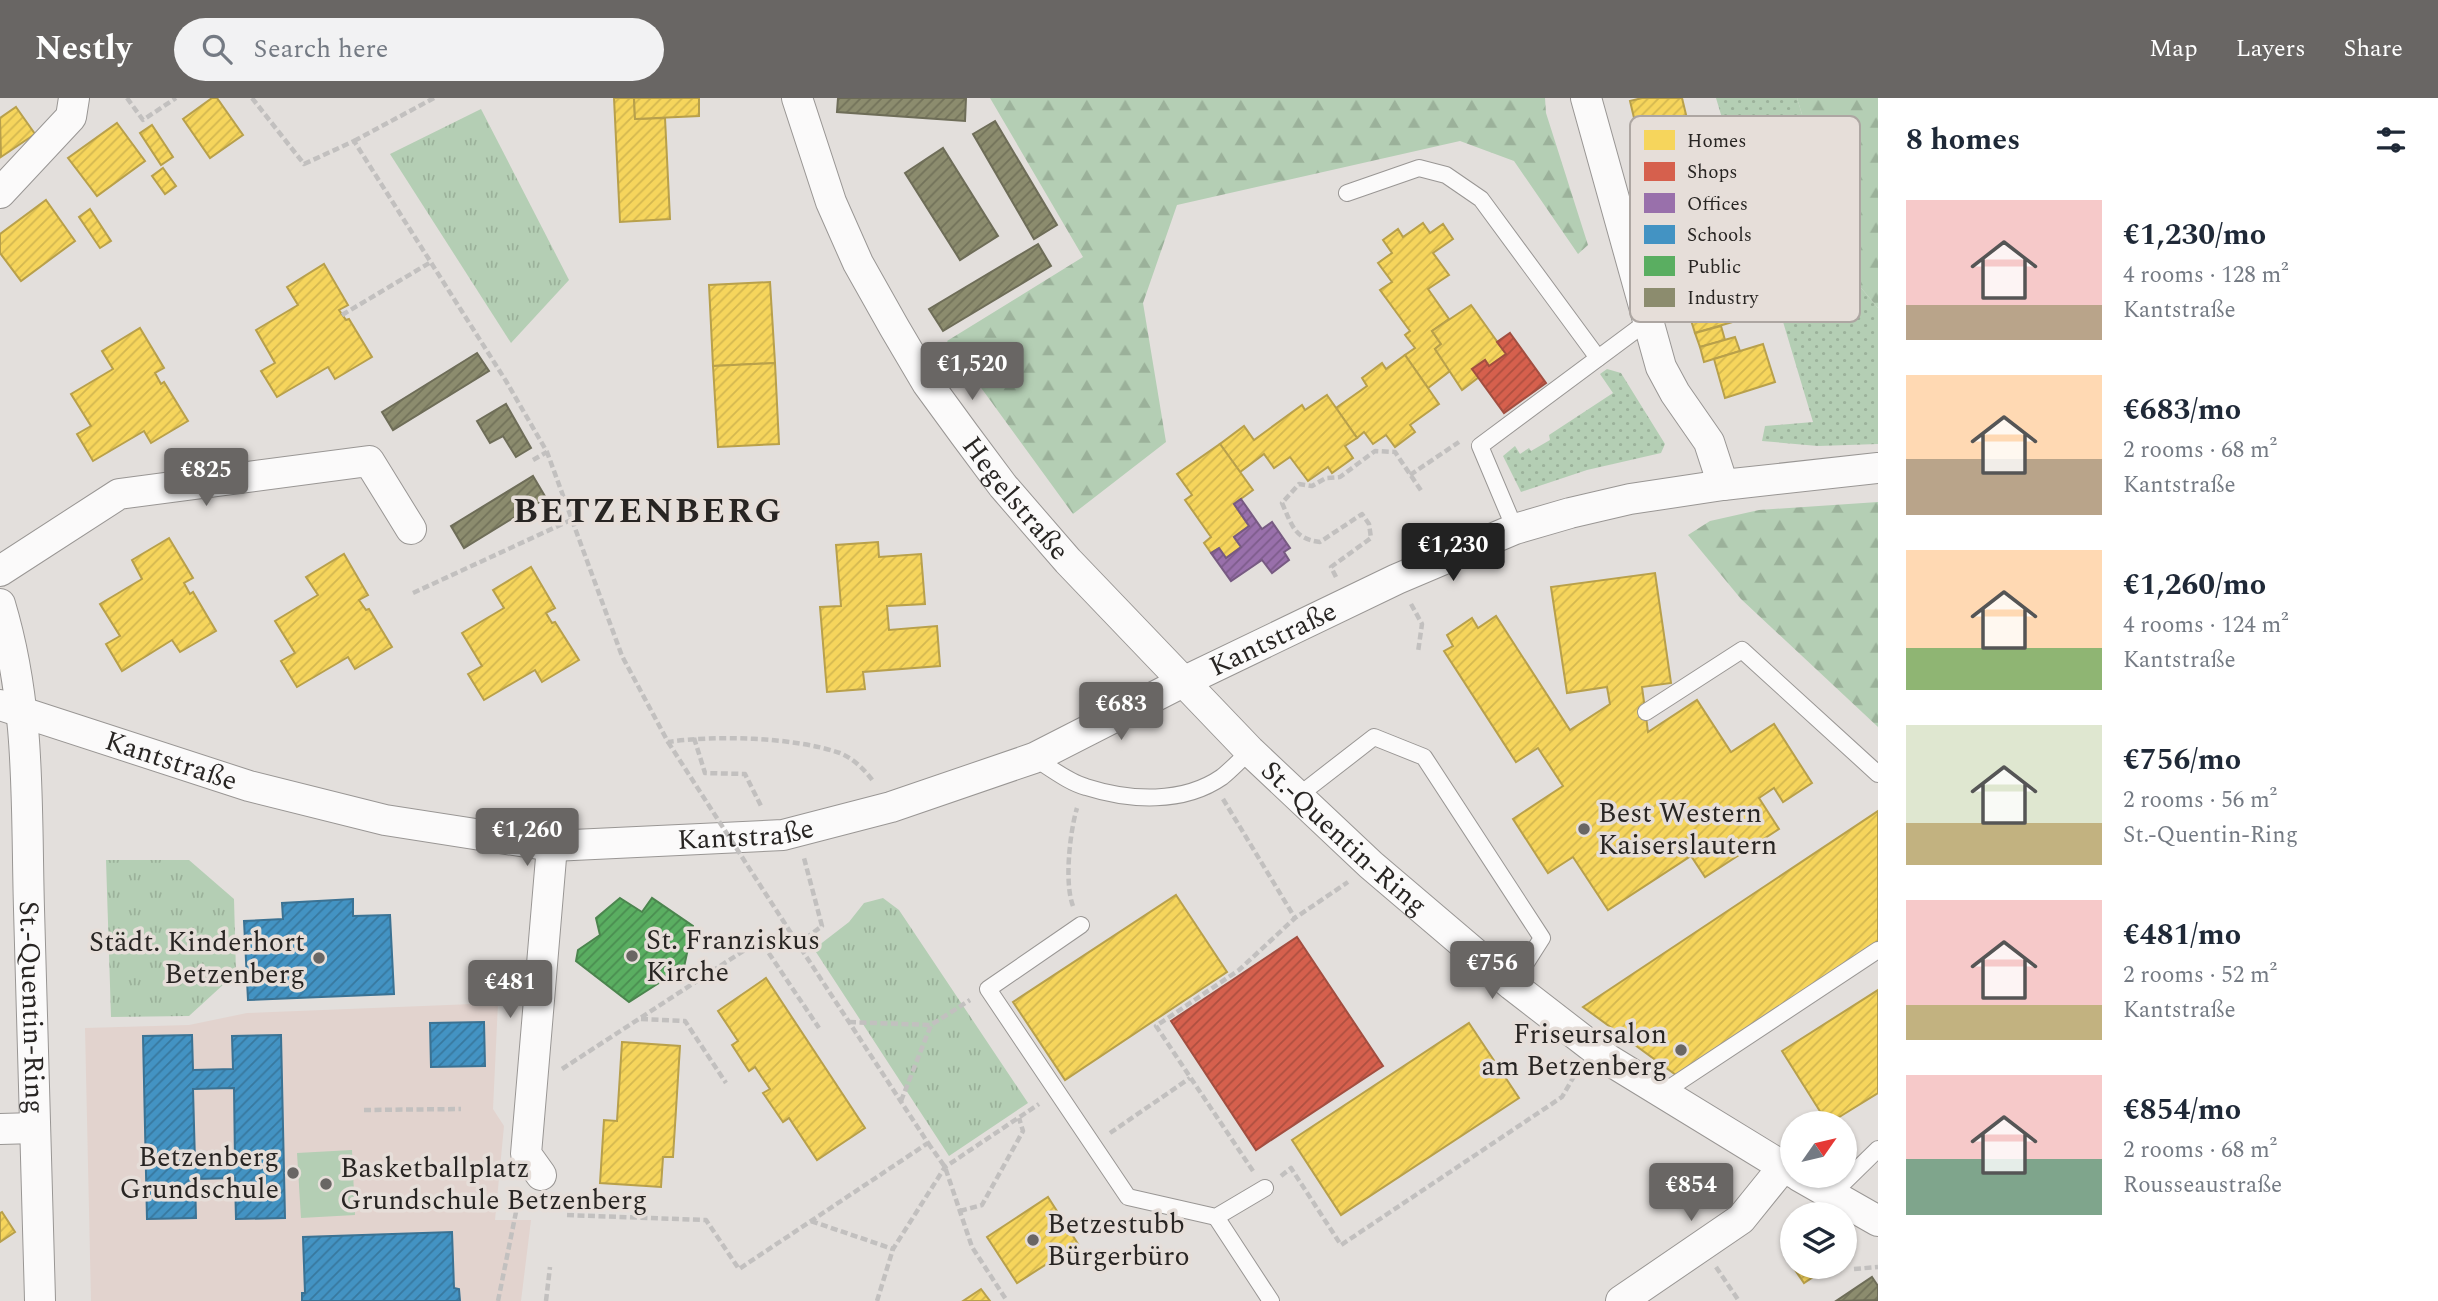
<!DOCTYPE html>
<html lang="en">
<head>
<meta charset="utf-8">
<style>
  body { margin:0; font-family:Spectral,serif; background:#f2f2f3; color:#1f2937; height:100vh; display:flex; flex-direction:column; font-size:26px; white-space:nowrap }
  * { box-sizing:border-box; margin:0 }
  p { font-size:23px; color:#747a83 }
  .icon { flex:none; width:38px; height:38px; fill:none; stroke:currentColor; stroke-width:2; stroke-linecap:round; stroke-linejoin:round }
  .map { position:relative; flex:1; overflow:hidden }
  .sheet { display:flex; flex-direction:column; background:#fff; width:560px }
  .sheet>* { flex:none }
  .needle { width:46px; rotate:56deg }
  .buttons { position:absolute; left:1780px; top:1013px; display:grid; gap:14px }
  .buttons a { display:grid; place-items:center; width:77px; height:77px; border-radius:50%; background:#fff; box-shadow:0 2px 5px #0004; font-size:35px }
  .price { position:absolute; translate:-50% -60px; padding:0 16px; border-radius:7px; background:#696664; color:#fff; font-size:23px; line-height:46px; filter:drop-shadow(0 2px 4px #0008) }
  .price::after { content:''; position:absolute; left:50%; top:42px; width:21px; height:16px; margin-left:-10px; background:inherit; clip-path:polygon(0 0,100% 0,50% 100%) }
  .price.selected { background:#222; color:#fff }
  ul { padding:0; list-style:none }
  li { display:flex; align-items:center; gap:21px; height:175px; padding:0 28px }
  li span { display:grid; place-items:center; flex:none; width:196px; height:140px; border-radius:0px; color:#555 }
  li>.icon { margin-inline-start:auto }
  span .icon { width:84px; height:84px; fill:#fffc; stroke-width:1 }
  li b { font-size:30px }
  h2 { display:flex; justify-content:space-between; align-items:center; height:84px; padding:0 28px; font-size:30px }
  header { display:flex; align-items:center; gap:42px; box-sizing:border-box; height:98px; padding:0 35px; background:#696664; color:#fff }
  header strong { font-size:33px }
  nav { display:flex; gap:38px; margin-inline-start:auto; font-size:24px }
  .search { width:490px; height:63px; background:#f2f2f3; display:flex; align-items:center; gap:18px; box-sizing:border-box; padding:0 24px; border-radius:38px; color:#747a83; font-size:26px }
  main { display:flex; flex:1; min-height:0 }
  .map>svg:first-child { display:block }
</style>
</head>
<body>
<header>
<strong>Nestly</strong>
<div class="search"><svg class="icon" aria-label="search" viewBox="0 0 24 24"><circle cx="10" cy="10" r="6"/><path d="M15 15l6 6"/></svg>Search here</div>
<nav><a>Map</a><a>Layers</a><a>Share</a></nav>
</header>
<main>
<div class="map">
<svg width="1878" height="1203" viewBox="0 0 1878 1203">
  <defs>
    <pattern id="grass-dots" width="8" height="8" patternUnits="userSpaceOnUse" patternTransform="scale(1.75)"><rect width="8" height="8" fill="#b4ceb4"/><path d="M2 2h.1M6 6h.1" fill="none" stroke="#9bb19a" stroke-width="1.8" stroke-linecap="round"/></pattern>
    <pattern id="forest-firs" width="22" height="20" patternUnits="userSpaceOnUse" patternTransform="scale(1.75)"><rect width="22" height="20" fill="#b4ceb4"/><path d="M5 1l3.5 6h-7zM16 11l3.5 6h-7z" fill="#9bb19a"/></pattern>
    <pattern id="park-tufts" width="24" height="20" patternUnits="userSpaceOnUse" patternTransform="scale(1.75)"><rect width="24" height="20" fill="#b4ceb4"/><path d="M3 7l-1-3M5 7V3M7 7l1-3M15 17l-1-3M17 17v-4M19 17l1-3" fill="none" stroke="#9bb19a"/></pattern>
    <pattern id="homes-hatch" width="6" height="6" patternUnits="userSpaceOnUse" patternTransform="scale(1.75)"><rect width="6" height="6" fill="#f6d55c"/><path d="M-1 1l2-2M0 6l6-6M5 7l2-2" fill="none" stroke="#d3b750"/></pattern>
    <pattern id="shops-hatch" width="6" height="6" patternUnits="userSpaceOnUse" patternTransform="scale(1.75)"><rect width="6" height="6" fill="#d6604d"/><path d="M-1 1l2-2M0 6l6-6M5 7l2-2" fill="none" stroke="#ae4f40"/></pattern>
    <pattern id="offices-hatch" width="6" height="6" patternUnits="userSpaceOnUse" patternTransform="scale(1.75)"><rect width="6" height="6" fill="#9970ab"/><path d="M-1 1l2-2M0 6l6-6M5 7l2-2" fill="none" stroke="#7d5c8b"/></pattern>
    <pattern id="schools-hatch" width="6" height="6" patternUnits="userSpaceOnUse" patternTransform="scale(1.75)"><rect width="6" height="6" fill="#4393c3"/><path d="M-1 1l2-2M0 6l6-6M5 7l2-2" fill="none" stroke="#38789e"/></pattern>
    <pattern id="public-hatch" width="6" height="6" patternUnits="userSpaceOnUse" patternTransform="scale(1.75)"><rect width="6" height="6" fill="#5aae61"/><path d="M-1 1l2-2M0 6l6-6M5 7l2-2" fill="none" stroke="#4a8d50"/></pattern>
    <pattern id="industry-hatch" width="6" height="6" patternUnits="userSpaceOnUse" patternTransform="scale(1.75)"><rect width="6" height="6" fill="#8c8c6e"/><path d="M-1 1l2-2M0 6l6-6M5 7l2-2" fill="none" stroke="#72725a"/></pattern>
  </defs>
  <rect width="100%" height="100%" fill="#e3dfdc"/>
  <path fill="#e2d3ce" d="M498 905 493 1011 504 1028 495 1122H531L521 1203H91L85 930 189 927 247 915Z"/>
  <g fill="url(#grass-dots)">
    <path d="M1716 0H1797L1851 178 1878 210V346L1818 348 1762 343 1765 328 1813 324Z"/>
    <path d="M1607 271 1621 275 1665 346 1661 355 1587 372 1521 394 1503 358 1515 348 1520 356 1529 350 1531 353 1550 342 1549 337 1613 295 1600 276Z"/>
  </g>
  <g fill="url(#forest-firs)">
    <path d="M990 0H1545L1546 15 1588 147 1578 156 1514 63 1460 43 1177 107 1143 205 1166 344 1073 416 947 243 1083 159Z"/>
    <path d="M1797 0H1878V210L1851 178Z"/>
    <path d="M1878 404V629L1741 501 1688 437 1710 423 1759 412Z"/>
  </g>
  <g fill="url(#park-tufts)">
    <path d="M481 11 569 182 511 245 390 56Z"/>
    <path d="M106 762H189L234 801 236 875 189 918 111 919Z"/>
    <path d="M883 800 899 812 1028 1005 949 1058 814 851 849 824 864 805Z"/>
  </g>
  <path fill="#b4ceb4" d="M352 1052 355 1117 301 1120 297 1055Z"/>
  <g fill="url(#homes-hatch)" stroke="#b8a04b" stroke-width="2">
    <path d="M212 0H217L243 37 210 60 183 21Z"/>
    <path d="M614 0H634L635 21 665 20 670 121 620 124Z"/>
    <path d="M634 0H699V18L635 21Z"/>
    <path d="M1642 0H1682L1689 29 1639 41 1630 3Z"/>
    <path d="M16 9 35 36 1 59 0 20Z"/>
    <path d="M117 25 145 63 97 98 68 60Z"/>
    <path d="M152 27 173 59 161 67 140 35Z"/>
    <path d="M163 70 176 88 165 96 152 78Z"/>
    <path d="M46 102 75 143 21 183 0 155V136Z"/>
    <path d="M90 111 111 143 100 150 79 119Z"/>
    <path d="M1423 125 1430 135 1443 126 1453 141 1433 155 1449 177 1428 191 1449 221 1432 233 1441 246 1435 251 1450 273 1428 290 1405 257 1415 250 1405 237 1410 233 1380 192 1392 184 1378 165 1392 155 1383 142 1398 131 1403 139Z"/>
    <path d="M324 166 348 207 339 212 346 222 349 221 372 259 335 281 328 269 277 299 261 273 275 265 256 232 298 207 287 189Z"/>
    <path d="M770 184 775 265 713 268 709 187Z"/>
    <path d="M1736 185 1746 220 1695 235 1684 200Z"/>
    <path d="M1471 207 1506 256 1489 268 1485 262 1472 271 1479 279 1462 292 1435 251 1441 246 1432 233Z"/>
    <path d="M1721 228 1725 242 1700 249 1695 235Z"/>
    <path d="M140 230 164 270 155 275 161 286 164 284 188 323 151 345 144 333 93 363 77 336 91 328 71 296 113 271 102 253Z"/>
    <path d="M1735 239 1740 253 1704 264 1700 249Z"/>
    <path d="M1763 246 1775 284 1725 300 1714 261Z"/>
    <path d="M1405 257 1439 306 1410 327 1415 334 1395 349 1386 337 1373 346 1364 334 1357 340 1336 310 1367 288 1362 280 1382 265 1386 271Z"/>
    <path d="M775 265 779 346 718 349 713 268Z"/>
    <path d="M1327 297 1357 340 1345 348 1353 360 1332 375 1328 369 1308 383 1290 359 1274 370 1264 356 1240 374 1220 346 1244 328 1254 342 1302 307 1305 312Z"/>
    <path d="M1220 346 1253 392 1234 406 1249 428 1234 439 1241 449 1226 460 1219 450 1211 455 1204 445 1211 439 1185 402 1192 397 1177 376Z"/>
    <path d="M169 440 193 480 184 485 190 496 193 494 216 533 180 554 172 542 122 573 106 546 120 538 100 506 142 481 132 462Z"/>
    <path d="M878 444 879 459 921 456 925 506 887 508 889 532 937 528 940 568 863 574 865 591 827 594 820 509 841 508 836 447Z"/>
    <path d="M344 456 368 497 359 502 366 512 369 511 392 549 355 571 348 559 297 589 281 563 295 555 275 523 318 497 306 479Z"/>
    <path d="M531 469 555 510 546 515 552 525 555 524 579 562 542 584 535 572 484 602 468 576 482 568 462 535 504 510 493 492Z"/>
    <path d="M1655 475 1671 585 1642 589 1648 634 1697 602 1731 654 1774 626 1812 685 1783 704 1774 690 1759 700 1779 731 1705 779 1691 758 1608 812 1573 759 1548 775 1513 721 1563 688 1538 650 1516 664 1444 553 1453 548 1447 537 1472 520 1478 530 1496 518 1570 632 1610 606 1607 589 1567 595 1551 489Z"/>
    <path d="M1878 713V843L1676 977 1583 909Z"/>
    <path d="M1176 797 1227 874 1065 982 1013 904Z"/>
    <path d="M766 880 865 1030 817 1062 789 1020 783 1024 763 995 770 991 755 969 749 973 732 947 738 943 718 913Z"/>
    <path d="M1878 892V995L1828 1026 1782 953Z"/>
    <path d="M1469 925 1519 1000 1341 1117 1292 1042Z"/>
    <path d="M622 944 680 948 673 1059H663L661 1089 600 1085 604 1022 617 1023Z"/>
    <path d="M1048 1099 1078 1146 1017 1185 987 1139Z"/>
    <path d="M2 1114 15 1134 0 1144V1115Z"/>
    <path d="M1793 1169H1828L1804 1185Z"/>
    <path d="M981 1191 990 1203H963Z"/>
  </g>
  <g fill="url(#shops-hatch)" stroke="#a24e40" stroke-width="2">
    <path d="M1510 235 1546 285 1504 315 1472 271 1485 262 1489 268 1506 256 1497 244Z"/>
    <path d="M1297 839 1383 968 1256 1052 1171 923Z"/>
  </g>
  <path fill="url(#offices-hatch)" stroke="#775a82" stroke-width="2" d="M1241 401 1262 431 1272 424 1290 450 1284 454 1289 462 1272 475 1262 462 1231 483 1211 455 1219 450 1226 460 1241 449 1234 439 1249 428 1234 406Z"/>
  <g fill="url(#schools-hatch)" stroke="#3b7293" stroke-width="2" fill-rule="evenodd">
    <path d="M353 801V818L390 817 394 896 248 902 244 823 283 821 282 805Z"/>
    <path d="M484 924 485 968 431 969 430 925Z"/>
    <path d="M192 937 193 972 233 971 232 938 281 937 285 1120 236 1121 235 1080 195 1081 196 1120 147 1121 143 938ZM234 990 235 1063 195 1064 193 991Z"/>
    <path d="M452 1134 454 1190 459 1191 460 1203H302V1195H305L303 1139Z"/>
  </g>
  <path fill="url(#public-hatch)" stroke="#4b854e" stroke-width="2" d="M620 800 642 814 652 800 693 828 684 869 629 904 576 863 578 852 600 837 596 820Z"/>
  <g fill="url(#industry-hatch)" stroke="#6e6d58" stroke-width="2">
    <path d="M838 0H966L965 23 837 14Z"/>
    <path d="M995 23 1057 127 1034 141 973 36Z"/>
    <path d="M943 50 998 138 960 162 905 75Z"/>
    <path d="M1038 146 1051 168 943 233 929 211Z"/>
    <path d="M477 255 489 273 393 332 382 314Z"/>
    <path d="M506 306 531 350 516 359 503 338 490 345 477 323Z"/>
    <path d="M533 378 546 400 464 450 451 428Z"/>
    <path d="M1872 1179 1878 1188V1202L1836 1203Z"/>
  </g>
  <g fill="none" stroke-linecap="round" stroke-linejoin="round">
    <g stroke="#999694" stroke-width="18">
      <g id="service">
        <path d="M1347 95 1419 70 1446 77 1481 101 1598 260"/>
        <path d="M1515 431 1480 348 1648 223"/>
        <path d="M1646 614 1742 552 1878 676"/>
        <path d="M1034 660C1051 670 1068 684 1086 689 1130 703 1183 706 1222 679 1232 671 1241 661 1250 653"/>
        <path d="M1298 698 1374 639 1424 659 1542 840 1512 887"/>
        <path d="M1081 827 988 891 1128 1099 1216 1119 1265 1090"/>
        <path d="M1662 995 1878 852"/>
        <path d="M1832 1096 1878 1051"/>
        <path d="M1216 1119 1271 1203"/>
      </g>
    </g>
    <g stroke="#999694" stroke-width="32">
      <g id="minor">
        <path id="s1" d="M797 0 831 104 858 165 894 229 927 285 965 337 1003 388 1068 463 1250 653 1371 767 1512 887 1609 962 1792 1074"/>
        <path d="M1586 0 1661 269 1675 295 1709 344 1723 387"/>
        <path d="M0 95 71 19 74 0"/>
        <path d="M0 473 119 396 369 363 411 431"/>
        <path id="s2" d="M0 506C31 609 26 705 29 811 33 941 37 1072 40 1203"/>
        <path id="s3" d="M0 607 249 688 385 722 552 748 783 737 891 709 1034 660 1185 583 1397 481 1515 431 1570 415 1630 401 1723 387 1878 370"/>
        <path d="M0 1031 35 1030"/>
        <path d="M541 1077 526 1056 552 748"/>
        <path d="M1799 1078 1878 1123"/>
        <path d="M1621 1203 1741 1121 1783 1069"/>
      </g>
    </g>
    <g stroke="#c2c0bf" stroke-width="4.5" stroke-dasharray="7 3.5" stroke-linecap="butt">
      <path d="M127 0 143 22 176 0"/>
      <path d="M252 0 304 66 354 43 506 283 547 354 622 558 668 644C716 637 794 639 840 655 854 661 864 671 873 683"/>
      <path d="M354 43 434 0"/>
      <path d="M342 217 431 164"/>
      <path d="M533 362 547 354"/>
      <path d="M1410 377 1459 344"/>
      <path d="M1336 479 1331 469 1371 440 1369 426 1362 416 1320 444C1294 441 1292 427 1282 405L1299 386 1312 388 1326 380 1340 379 1375 353 1395 354 1422 394"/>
      <path d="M413 495 571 422"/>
      <path d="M1411 506 1422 526 1418 554"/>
      <path d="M694 640 705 675 745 676 761 708"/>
      <path d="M1223 701 1295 820"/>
      <path d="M1073 808C1064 785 1070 733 1077 710"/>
      <path d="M641 921 685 923 726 985"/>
      <path d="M849 924 931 927 970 902"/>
      <path d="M562 971 760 842 819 930"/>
      <path d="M901 1003 931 927"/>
      <path d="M364 1012 461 1011"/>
      <path d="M1110 1035 1190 980"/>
      <path d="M928 1045 945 1069 972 1149 1007 1203"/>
      <path d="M1253 1073 1156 928 1239 872 1295 820 1348 784"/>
      <path d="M1281 1078 1291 1070 1341 1147 1562 999 1577 973"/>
      <path d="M960 1113 982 1107 1023 1033 1019 1020"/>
      <path d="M567 1117 706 1122 739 1171 928 1045 798 846 822 828 804 760"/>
      <path d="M811 1123 893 1151"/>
      <path d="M1716 1169 1739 1203"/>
      <path d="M1854 1171 1878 1169"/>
      <path d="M498 1203 516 1114"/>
      <path d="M546 1203 550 1169"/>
      <path d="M877 1203 893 1151 945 1069 1039 1006"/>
    </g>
    <use href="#service" stroke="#fbfafa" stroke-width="16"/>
    <use href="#minor" stroke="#fbfafa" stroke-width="30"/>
    <path stroke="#c2c0bf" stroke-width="4.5" stroke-dasharray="7 3.5" stroke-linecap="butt" d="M668 644 798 846"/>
  </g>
  <g fill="#696664" stroke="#e6ded9" stroke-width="2.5">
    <circle cx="1584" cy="731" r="7"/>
    <circle cx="632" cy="858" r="7"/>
    <circle cx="319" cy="860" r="7"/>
    <circle cx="1681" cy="952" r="7"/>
    <circle cx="293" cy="1075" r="7"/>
    <circle cx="326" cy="1086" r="7"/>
    <circle cx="1033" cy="1142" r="7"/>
  </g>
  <g text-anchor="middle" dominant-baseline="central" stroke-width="7" stroke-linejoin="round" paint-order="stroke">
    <g font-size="28" fill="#282523" stroke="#e6ded9">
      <text stroke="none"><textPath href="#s1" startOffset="460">Hegelstraße</textPath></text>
      <text stroke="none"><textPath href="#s3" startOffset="1332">Kantstraße</textPath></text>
      <text stroke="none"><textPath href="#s3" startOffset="180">Kantstraße</textPath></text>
      <text stroke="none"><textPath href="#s3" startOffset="765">Kantstraße</textPath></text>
      <text stroke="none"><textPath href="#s1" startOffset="933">St.-Quentin-Ring</textPath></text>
      <text stroke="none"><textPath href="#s2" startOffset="406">St.-Quentin-Ring</textPath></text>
    </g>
    <g font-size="28" fill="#282523" stroke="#e6ded9" text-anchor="start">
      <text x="1598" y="715">Best Western<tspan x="1598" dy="32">Kaiserslautern</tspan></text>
      <text x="646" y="842">St. Franziskus<tspan x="646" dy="32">Kirche</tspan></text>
      <text x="305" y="844" text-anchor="end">Städt. Kinderhort<tspan x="305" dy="32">Betzenberg</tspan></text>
      <text x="1667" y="936" text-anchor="end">Friseursalon<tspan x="1667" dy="32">am Betzenberg</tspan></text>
      <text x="279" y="1059" text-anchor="end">Betzenberg<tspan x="279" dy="32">Grundschule</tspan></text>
      <text x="340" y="1070">Basketballplatz<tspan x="340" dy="32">Grundschule Betzenberg</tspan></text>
      <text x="1047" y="1126">Betzestubb<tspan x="1047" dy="32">Bürgerbüro</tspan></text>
    </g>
    <g font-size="35" font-weight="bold" letter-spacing="2" fill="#282523" stroke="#e6ded9">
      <text x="648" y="413">BETZENBERG</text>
    </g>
  </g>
  <rect x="1630" y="18" width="230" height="206" rx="10" fill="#e6ded9" stroke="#ada6a2" stroke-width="2"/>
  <rect x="1644" y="32" width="31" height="20" fill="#f6d55c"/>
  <rect x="1644" y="64" width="31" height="19" fill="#d6604d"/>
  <rect x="1644" y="95" width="31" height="20" fill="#9970ab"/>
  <rect x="1644" y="127" width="31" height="19" fill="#4393c3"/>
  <rect x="1644" y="158" width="31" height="20" fill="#5aae61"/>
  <rect x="1644" y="190" width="31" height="19" fill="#8c8c6e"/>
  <g font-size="19" fill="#282523">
    <text x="1687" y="49">Homes</text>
    <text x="1687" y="80">Shops</text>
    <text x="1687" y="112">Offices</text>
    <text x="1687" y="143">Schools</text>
    <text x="1687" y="175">Public</text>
    <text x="1687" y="206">Industry</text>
  </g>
</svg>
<div class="buttons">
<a><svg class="needle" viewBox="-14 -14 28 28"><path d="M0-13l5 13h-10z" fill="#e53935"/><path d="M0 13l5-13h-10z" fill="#747a83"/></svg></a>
<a><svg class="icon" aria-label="layers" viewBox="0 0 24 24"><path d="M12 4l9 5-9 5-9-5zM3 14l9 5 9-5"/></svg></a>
</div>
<b class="price" style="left:972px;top:304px">€1,520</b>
<b class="price" style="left:206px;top:410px">€825</b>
<b class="price selected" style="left:1453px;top:485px">€1,230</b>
<b class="price" style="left:1121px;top:644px">€683</b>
<b class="price" style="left:527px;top:770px">€1,260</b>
<b class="price" style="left:1492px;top:903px">€756</b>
<b class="price" style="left:510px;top:922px">€481</b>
<b class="price" style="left:1691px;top:1125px">€854</b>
</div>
<section class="sheet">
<h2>8 homes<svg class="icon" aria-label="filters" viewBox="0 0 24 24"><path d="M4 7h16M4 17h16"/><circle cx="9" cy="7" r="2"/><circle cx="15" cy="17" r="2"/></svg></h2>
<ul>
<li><span style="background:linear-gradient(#f6c9c9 75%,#b9a48a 0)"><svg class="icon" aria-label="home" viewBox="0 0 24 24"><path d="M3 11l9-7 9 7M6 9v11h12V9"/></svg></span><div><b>€1,230/mo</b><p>4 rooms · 128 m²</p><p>Kantstraße</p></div></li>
<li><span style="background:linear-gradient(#ffd9b3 60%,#b9a48a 0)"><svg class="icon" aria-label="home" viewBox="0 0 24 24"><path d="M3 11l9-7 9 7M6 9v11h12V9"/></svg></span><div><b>€683/mo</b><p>2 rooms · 68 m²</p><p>Kantstraße</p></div></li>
<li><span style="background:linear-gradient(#ffd9b3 70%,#8fb573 0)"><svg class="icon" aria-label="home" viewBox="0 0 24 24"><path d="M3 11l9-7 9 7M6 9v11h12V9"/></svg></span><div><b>€1,260/mo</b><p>4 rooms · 124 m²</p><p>Kantstraße</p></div></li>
<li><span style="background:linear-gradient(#dfe7d0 70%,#c2b280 0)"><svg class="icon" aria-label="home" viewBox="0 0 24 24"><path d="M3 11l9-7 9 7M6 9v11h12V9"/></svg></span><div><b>€756/mo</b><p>2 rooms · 56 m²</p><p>St.-Quentin-Ring</p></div></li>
<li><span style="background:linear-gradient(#f6c9c9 75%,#c2b280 0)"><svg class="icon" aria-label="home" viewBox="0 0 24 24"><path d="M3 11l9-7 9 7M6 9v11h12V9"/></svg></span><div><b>€481/mo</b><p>2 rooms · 52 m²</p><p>Kantstraße</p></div></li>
<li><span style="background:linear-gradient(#f6c9c9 60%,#7fa58c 0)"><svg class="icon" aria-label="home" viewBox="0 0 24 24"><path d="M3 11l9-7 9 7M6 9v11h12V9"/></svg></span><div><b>€854/mo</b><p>2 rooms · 68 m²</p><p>Rousseaustraße</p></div></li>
</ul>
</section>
</main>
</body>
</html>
